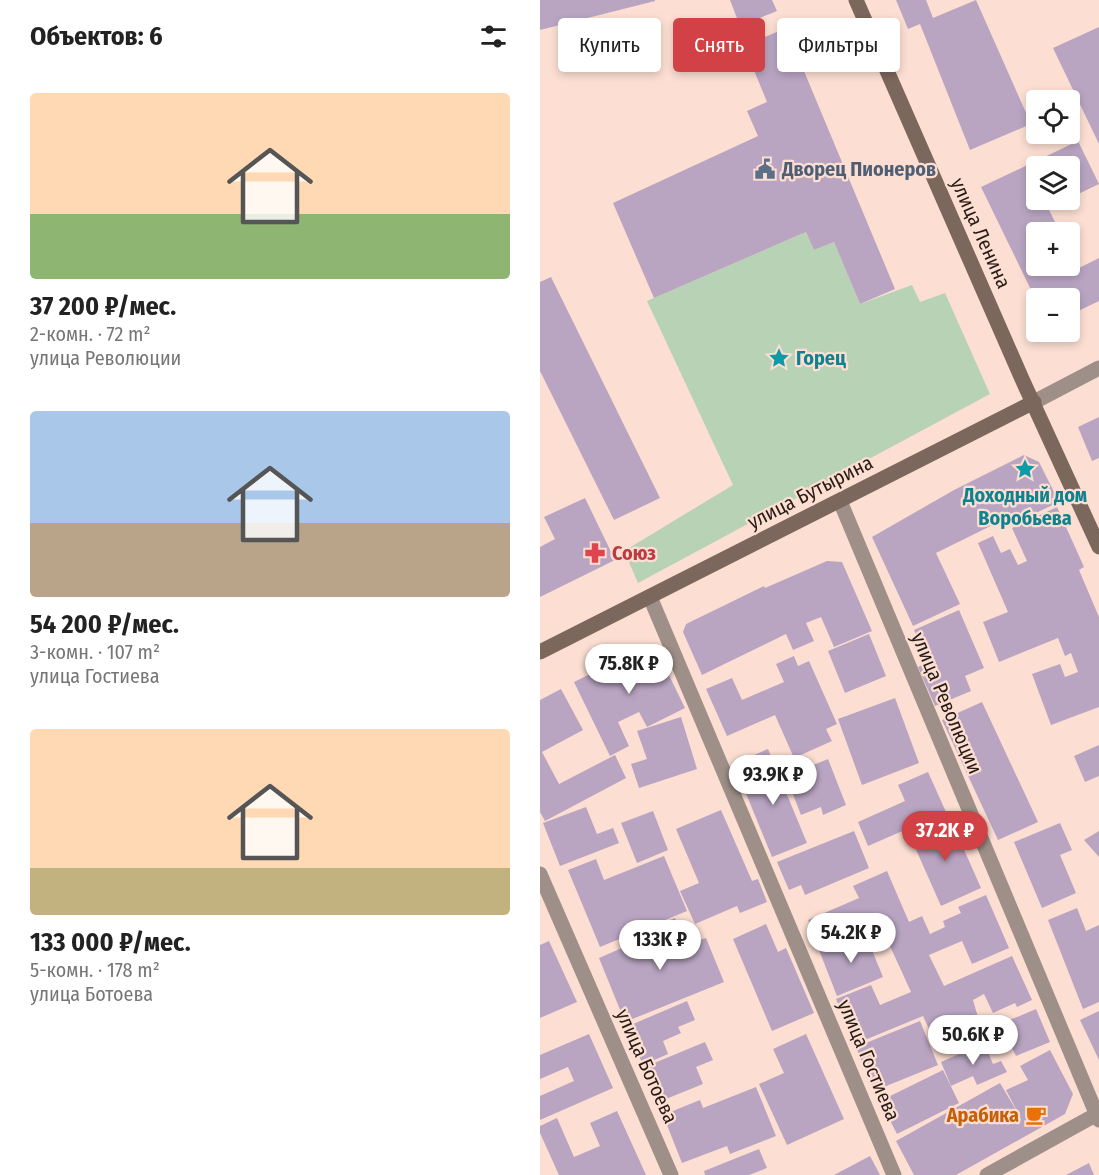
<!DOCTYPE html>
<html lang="ru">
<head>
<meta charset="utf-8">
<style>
  body { margin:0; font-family:"Fira Sans Condensed",sans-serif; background:#f2f2f2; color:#222; height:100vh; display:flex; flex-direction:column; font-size:22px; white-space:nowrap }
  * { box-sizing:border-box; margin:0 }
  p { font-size:20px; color:#767676 }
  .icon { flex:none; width:33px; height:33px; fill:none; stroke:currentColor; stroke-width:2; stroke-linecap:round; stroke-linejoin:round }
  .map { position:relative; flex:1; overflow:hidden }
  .panel { display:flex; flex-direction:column; background:#fff; width:540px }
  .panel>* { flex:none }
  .banner { position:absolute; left:18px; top:18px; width:450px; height:54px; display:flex; gap:12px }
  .fabs { position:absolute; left:486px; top:90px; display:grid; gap:12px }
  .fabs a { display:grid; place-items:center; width:54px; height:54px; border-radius:6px; background:#fff; box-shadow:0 3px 9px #0003; font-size:30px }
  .price { position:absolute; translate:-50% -51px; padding:0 14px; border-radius:21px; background:#fff; color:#222; font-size:20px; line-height:39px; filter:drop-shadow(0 2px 3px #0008) }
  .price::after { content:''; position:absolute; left:50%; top:36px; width:18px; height:14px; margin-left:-9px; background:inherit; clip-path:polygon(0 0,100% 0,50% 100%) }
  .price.active { background:#d14145; color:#fff }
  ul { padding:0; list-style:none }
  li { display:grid; align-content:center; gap:12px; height:318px; padding:0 30px }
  li span { display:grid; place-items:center; height:186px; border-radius:6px; color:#555 }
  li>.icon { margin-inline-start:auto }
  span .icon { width:108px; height:108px; fill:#fffc; stroke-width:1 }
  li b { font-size:26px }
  h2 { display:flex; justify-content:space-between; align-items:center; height:72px; padding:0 30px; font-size:26px }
  .chip { padding:0 21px; border-radius:6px; background:#fff; box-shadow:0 3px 9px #0003; font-size:21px; line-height:54px }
  .chip.active { background:#d14145; color:#fff }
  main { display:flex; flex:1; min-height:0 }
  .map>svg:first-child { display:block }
</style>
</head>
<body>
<main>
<section class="panel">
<h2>Объектов: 6<svg class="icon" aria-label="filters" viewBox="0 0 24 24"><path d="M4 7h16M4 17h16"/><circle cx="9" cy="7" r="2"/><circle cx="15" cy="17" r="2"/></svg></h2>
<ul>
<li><span style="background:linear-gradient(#ffd9b3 65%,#8fb573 0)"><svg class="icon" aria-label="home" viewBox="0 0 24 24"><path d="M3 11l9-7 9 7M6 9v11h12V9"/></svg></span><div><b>37 200 ₽/мес.</b><p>2-комн. · 72 m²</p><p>улица Революции</p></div></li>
<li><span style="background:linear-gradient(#a9c7e8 60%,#b9a48a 0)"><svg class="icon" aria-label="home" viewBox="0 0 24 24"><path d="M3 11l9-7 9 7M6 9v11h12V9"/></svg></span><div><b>54 200 ₽/мес.</b><p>3-комн. · 107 m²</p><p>улица Гостиева</p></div></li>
<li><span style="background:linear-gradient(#ffd9b3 75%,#c2b280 0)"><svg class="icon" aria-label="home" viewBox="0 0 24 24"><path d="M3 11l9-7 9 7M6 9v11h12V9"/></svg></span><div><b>133 000 ₽/мес.</b><p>5-комн. · 178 m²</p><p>улица Ботоева</p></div></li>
</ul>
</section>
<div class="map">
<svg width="559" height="1175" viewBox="0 0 559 1175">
  <rect width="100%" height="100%" fill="#fcdfd2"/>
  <path fill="#b8d2b6" d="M266 232 274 250 294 242 320 304 372 285 380 302 405 293 450 394 98 583 84 551 193 485 107 301Z"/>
  <g fill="#b9a5c2">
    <path d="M0 0H115V1L0 30Z"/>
    <path d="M190 0H232L237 11 200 26Z"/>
    <path d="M356 0H386L393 18 436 0 491 124 430 150 380 24 368 29Z"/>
    <path d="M559 27V144L513 48Z"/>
    <path d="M246 28 355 289 320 304 294 242 274 250 266 232 114 298 73 203 218 136 207 111 227 102 204 46Z"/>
    <path d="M538 141 559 184 530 198V166H496V200H504L520 232H496V266H530V253L537 269 559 258V301L530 315V298H495L441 187Z"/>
    <path d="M11 277 120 498 74 520 0 371V282Z"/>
    <path d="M559 417V458L552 461 538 427Z"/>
    <path d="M484 455 499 462 519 502 479 521 475 514 396 553 420 604 373 626 332 537 414 490Z"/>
    <path d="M45 498 75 560 0 597V547L15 539 4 517Z"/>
    <path d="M517 507 544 567 539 570 559 617V707L511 725 492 674 520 664 525 677 538 672 531 653 525 656 518 638 459 662 443 622 468 612 438 543 453 536 461 553 470 549 478 565 487 561 472 528Z"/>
    <path d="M287 561 302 562 332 631 294 647 281 617 266 623 274 641 253 650 246 634 162 675 143 632 146 624 224 586 225 588Z"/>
    <path d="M419 610 444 668 425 676 431 691 395 706 378 667 388 662 374 630Z"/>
    <path d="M329 634 346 676 305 693 288 651Z"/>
    <path d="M107 649 119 655 145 708 107 727 99 712 78 722 89 746 70 756 34 682 96 651Z"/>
    <path d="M254 656 258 666 269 661 297 724 286 729 292 741 254 758 235 715 187 736 166 689 192 678 202 700 244 682 236 664Z"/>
    <path d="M21 689 43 730 2 752 19 784 75 755 86 778 5 821 0 812V700Z"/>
    <path d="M355 698 379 763 322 785 298 719Z"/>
    <path d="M442 702 498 822 458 840 402 720Z"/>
    <path d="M141 717 157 769 99 788 91 764 107 759 97 731Z"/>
    <path d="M559 745V776L545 782 534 756Z"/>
    <path d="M228 749 267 843 232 857 205 791 216 786 205 759Z"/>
    <path d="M288 759 306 805 283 815 281 807 261 815 246 776Z"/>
    <path d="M388 772 406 812 328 846 318 822 365 801 358 785Z"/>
    <path d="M46 807 57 834 73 828 79 843 20 866 3 823Z"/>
    <path d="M181 810 212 881 218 879 227 902 200 913 197 906 155 924 140 891 159 883 136 829Z"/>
    <path d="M113 811 128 850 97 863 81 823Z"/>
    <path d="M410 818 441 888 401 906 370 836Z"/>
    <path d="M520 823 532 850 520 855 536 893 502 908 474 842Z"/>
    <path d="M314 831 329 868 265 895 261 885 249 890 237 862Z"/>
    <path d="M559 831V857L544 840Z"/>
    <path d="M124 856 147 911 60 947 28 870 56 859 64 880Z"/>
    <path d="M347 871 369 922 382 916 390 934 405 927 403 921 421 913 418 907 446 895 469 948 432 964 422 941 389 955 404 986 472 956 492 1000 477 1007 475 1003 453 1013 444 994 433 1000 444 1038 425 1045 420 1032 395 1042 383 1016 315 1044 296 999 331 985 340 1005 371 992 344 933 336 936 330 920 278 943 268 920 319 898 313 886Z"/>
    <path d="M537 908 546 931 559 925V1002L543 1009 508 920Z"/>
    <path d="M135 918 146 945 166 938 184 982 85 1022 59 958 98 941 102 952 112 948 104 931Z"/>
    <path d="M226 924 238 952 246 948 274 1013 232 1031 193 939Z"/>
    <path d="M324 931 343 977 297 996 279 950Z"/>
    <path d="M9 941 37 1002 0 1018V945Z"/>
    <path d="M147 1001 155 1020 138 1027 141 1033 123 1041 128 1054 103 1065 86 1027Z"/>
    <path d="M496 1009 510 1042 476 1056 472 1048 461 1052 451 1028Z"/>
    <path d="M559 1011V1060L540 1020Z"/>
    <path d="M380 1021 398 1065 334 1091 316 1047Z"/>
    <path d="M49 1034 73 1088 0 1120V1096L34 1081 28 1067 0 1079V1055Z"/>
    <path d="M266 1034 304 1119 247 1145 219 1084 244 1073 233 1049Z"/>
    <path d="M165 1042 173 1060 156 1067 163 1084 121 1101 107 1066Z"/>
    <path d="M444 1043 453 1064 461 1061 467 1072 437 1085 433 1076 411 1086 401 1062Z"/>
    <path d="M510 1050 533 1094 525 1114 416 1175H374L356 1141 460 1083 479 1115 466 1090 488 1080 480 1066Z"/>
    <path d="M403 1070 419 1103 357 1134 340 1101Z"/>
    <path d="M216 1087 236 1136 190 1154 187 1146 142 1163 123 1115 160 1100 163 1108Z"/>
    <path d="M77 1111 106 1175H19L0 1133V1126L17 1118 34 1157 60 1146 50 1123Z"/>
    <path d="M219 1149 227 1168 209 1175H165L164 1171Z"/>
    <path d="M330 1156 340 1175H294Z"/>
    <path d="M549 1163 554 1175H526Z"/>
  </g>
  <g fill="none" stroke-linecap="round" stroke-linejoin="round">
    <g stroke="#9e9088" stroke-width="15">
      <path d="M494 402 559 368"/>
      <path d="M300 501 559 1120"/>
      <path d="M110 597 354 1175"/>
      <path d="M0 874 131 1175"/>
      <path d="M447 1175 559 1113"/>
    </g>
    <g stroke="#7b675c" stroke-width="15">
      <path d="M316 0 482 379 559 547"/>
      <path d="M0 652 494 402"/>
    </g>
  </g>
  <defs>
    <g id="civic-bare" transform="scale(1.62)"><path d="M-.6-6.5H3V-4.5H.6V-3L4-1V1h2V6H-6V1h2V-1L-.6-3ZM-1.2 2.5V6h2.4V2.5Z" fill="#5c6f8a" stroke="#fcdfd2" stroke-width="2.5" paint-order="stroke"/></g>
    <g id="sight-bare" transform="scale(1.62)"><path d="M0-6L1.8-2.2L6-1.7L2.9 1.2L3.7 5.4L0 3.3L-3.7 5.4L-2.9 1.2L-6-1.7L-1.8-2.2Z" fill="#0f9aa8" stroke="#fcdfd2" stroke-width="2.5" paint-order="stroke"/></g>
    <g id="pharmacy-bare" transform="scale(1.62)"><path d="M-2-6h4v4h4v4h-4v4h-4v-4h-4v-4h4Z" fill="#e0444e" stroke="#fcdfd2" stroke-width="2.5" paint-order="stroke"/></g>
    <g id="cafe-bare" transform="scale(1.62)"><path d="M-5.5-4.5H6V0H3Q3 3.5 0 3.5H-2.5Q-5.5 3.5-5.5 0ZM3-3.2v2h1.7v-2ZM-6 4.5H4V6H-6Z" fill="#e8710a" stroke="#fcdfd2" stroke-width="2.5" paint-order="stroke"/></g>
  </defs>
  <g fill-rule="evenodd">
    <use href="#civic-bare" x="225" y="169"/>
    <use href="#sight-bare" x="239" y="358"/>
    <use href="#sight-bare" x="485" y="469"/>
    <use href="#pharmacy-bare" x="55" y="553"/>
    <use href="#cafe-bare" x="496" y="1115"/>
  </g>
  <g text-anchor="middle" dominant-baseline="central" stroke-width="4.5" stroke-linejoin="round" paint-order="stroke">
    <g font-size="20" font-weight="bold" fill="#4e5e75" stroke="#fcdfd2" text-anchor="start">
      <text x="242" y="169">Дворец Пионеров</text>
    </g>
    <g font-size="20" fill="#271b15" stroke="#fcdfd2">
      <text transform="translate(441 233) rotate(66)">улица Ленина</text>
      <text transform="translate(270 492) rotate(-27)">улица Бутырина</text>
      <text transform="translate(407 703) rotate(67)">улица Революции</text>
      <text transform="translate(329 1060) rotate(67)">улица Гостиева</text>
      <text transform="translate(107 1066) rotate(66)">улица Ботоева</text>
    </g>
    <g font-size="20" font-weight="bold" fill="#0d838f" stroke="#fcdfd2" text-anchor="start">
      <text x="256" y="358">Горец</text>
      <text x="485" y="495" text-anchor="middle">Доходный дом<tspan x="485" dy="23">Воробьева</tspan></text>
    </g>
    <g font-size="20" font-weight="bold" fill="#be3a42" stroke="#fcdfd2" text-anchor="start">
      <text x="72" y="553">Союз</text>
    </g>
    <g font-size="20" font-weight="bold" fill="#c56008" stroke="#fcdfd2" text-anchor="end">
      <text x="479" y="1115">Арабика</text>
    </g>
  </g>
</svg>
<div class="fabs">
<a><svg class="icon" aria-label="locate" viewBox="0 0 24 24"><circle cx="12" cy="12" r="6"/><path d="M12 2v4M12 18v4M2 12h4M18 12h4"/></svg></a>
<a><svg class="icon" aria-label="layers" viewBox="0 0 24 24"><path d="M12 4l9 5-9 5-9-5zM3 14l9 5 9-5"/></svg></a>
<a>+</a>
<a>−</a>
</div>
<b class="price" style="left:89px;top:695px">75.8K ₽</b>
<b class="price" style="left:233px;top:806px">93.9K ₽</b>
<b class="price active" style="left:405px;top:862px">37.2K ₽</b>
<b class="price" style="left:311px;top:964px">54.2K ₽</b>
<b class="price" style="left:120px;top:971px">133K ₽</b>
<b class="price" style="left:433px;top:1066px">50.6K ₽</b>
<div class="banner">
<a class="chip">Купить</a>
<a class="chip active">Снять</a>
<a class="chip">Фильтры</a>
</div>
</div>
</main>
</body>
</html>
